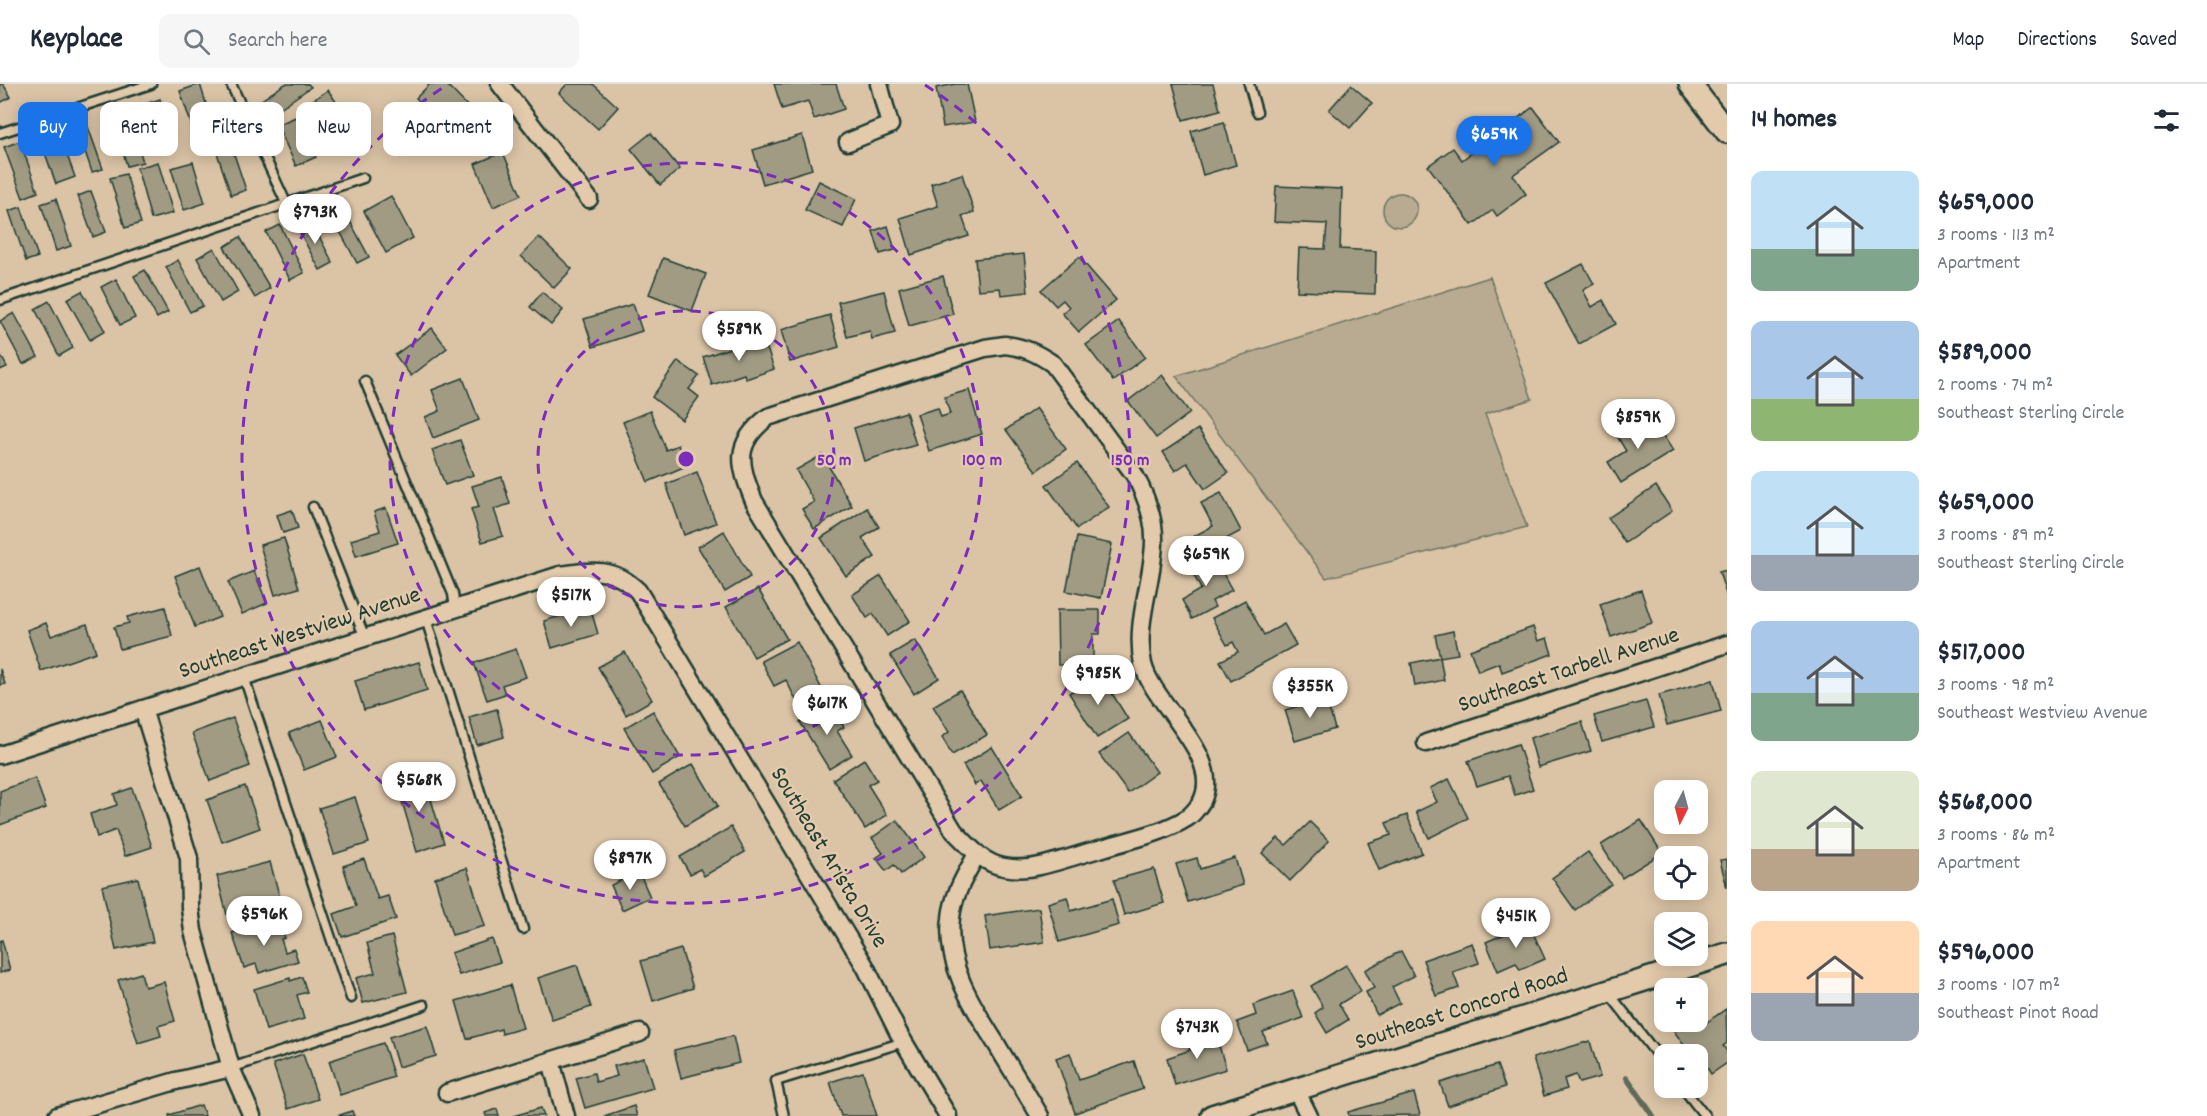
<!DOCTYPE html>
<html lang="en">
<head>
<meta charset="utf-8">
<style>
  body { margin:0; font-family:Dekko,sans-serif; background:#f6f6f7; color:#1f2937; height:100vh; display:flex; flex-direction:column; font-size:22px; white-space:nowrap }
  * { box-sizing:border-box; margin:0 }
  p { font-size:20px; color:#747a83 }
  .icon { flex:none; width:33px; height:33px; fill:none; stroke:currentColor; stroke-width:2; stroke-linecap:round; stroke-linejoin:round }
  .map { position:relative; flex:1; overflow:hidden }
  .sheet { display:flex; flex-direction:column; background:#fff; width:480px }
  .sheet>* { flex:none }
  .hud { position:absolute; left:18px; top:18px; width:570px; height:54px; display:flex; gap:12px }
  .needle { width:39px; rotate:186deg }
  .controls { position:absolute; left:1654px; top:696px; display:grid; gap:12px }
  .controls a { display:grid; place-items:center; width:54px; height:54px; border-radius:12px; background:#fff; box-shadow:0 3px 15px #0003; font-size:30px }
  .price { position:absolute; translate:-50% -51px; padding:0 14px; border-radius:21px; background:#fff; color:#222; font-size:20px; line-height:39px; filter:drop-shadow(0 2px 3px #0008) }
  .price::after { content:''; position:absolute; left:50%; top:36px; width:18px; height:14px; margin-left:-9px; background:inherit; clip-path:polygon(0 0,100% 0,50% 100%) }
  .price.selected { background:#1a73e8; color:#fff }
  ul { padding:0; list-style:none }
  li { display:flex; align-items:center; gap:18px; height:150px; padding:0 24px }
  li span { display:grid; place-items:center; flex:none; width:168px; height:120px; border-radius:12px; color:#555 }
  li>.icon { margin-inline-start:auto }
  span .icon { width:72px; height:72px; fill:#fffc; stroke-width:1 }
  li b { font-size:26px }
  h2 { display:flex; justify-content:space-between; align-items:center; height:72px; padding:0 24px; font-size:26px }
  .pill { padding:0 21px; border-radius:12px; background:#fff; box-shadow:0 3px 15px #0003; font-size:21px; line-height:54px }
  .pill.selected { background:#1a73e8; color:#fff }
  header { display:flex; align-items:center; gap:36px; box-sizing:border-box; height:84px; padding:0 30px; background:#fff; border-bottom:2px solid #e0e1e3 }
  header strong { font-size:28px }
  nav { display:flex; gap:33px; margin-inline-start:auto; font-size:21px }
  .search { width:420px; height:54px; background:#f6f6f7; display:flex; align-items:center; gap:15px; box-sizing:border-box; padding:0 21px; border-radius:12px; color:#747a83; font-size:22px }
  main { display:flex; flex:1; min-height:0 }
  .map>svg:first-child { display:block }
</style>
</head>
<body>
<header>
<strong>Keyplace</strong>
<div class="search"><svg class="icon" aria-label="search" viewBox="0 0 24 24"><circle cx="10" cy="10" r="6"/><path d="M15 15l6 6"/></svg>Search here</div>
<nav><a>Map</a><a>Directions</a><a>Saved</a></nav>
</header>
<main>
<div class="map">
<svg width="1727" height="1032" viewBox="0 0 1727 1032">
  <rect width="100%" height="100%" fill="#dbc4a6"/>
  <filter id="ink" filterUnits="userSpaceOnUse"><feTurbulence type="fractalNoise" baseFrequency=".0167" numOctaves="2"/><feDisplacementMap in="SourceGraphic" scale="12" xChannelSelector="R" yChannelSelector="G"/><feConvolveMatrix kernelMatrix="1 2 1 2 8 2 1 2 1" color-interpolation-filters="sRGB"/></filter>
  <g filter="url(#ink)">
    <g fill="#b8ab91" stroke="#6c7462" stroke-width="1.5">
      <circle cx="1400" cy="126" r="17"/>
      <path d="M1490 193 1532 315 1485 330 1527 443 1326 494 1176 292Z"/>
    </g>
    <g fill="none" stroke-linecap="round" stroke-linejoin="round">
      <path stroke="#5f6b5a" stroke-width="6" d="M1627 994 1653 1032"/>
    </g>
    <g fill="#a19b83" stroke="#1f3d34" stroke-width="1.5">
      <path d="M0 0H3L11 13 0 19Z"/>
      <path d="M200 0 213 42 194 48 180 7Z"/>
      <path d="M285 0H308L311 3 270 31 260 17Z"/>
      <path d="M430 0H446L478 33 456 55 416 14Z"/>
      <path d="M567 0H593L618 23 598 45 559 9Z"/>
      <path d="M774 0H836L844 25 814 35 808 17 782 25Z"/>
      <path d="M955 0H967L975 38 943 43 936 4Z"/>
      <path d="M1173 0H1213L1220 26 1183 36Z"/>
      <path d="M1351 1 1372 19 1350 44 1329 26Z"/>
      <path d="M328 6 357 49 335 63 306 21Z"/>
      <path d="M160 15 174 62 159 66 145 20Z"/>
      <path d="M1533 23 1559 58 1513 91 1526 110 1497 132 1493 126 1472 141 1428 82 1453 64 1462 76Z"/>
      <path d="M128 27 143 78 127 82 112 31Z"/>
      <path d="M298 32 316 73 296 82 277 41Z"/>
      <path d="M1224 38 1236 81 1203 91 1191 47Z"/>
      <path d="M87 40 103 85 92 88 77 44Z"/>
      <path d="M59 49 75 93 56 100 40 55Z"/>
      <path d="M651 49 680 85 660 101 631 65Z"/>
      <path d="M802 51 812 85 763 100 753 66Z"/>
      <path d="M229 55 246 106 231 111 214 60Z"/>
      <path d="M20 57 38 108 23 114 4 63Z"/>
      <path d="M503 68 521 111 493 123 475 80Z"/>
      <path d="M158 78 173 129 151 135 137 84Z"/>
      <path d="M193 78 205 119 184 126 171 84Z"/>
      <path d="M126 90 141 139 125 144 110 94Z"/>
      <path d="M962 90 974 128 962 132 969 152 911 171 900 134 938 122 931 100Z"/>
      <path d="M819 97 856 115 843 143 805 126Z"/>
      <path d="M1276 102 1342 105 1340 165 1376 167 1375 210 1297 207 1299 164 1325 165 1327 140 1274 138Z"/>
      <path d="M91 107 106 148 93 153 78 112Z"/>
      <path d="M391 112 413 154 386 169 364 127Z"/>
      <path d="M56 115 71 162 56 167 41 120Z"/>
      <path d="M341 120 369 173 357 179 329 127Z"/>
      <path d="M21 123 38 173 26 177 9 127Z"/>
      <path d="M310 135 333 179 320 186 297 143Z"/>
      <path d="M280 141 304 189 290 196 266 148Z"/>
      <path d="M888 142 895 166 880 170 873 147Z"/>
      <path d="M240 153 270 204 255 214 224 163Z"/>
      <path d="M539 153 572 185 554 204 521 172Z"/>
      <path d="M214 164 238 208 221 218 197 174Z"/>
      <path d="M1024 170 1028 208 1001 211 1000 204 978 206 975 175Z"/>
      <path d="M1079 173 1116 216 1079 248 1062 229 1069 223 1063 216 1056 222 1041 206Z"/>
      <path d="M663 174 706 190 692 227 649 210Z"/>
      <path d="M178 176 203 222 190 228 166 183Z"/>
      <path d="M1583 180 1594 200 1583 206 1592 223 1603 216 1616 240 1579 260 1546 199Z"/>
      <path d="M145 186 168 228 157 234 134 192Z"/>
      <path d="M943 192 953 230 909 242 899 204Z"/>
      <path d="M116 195 135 234 120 241 101 203Z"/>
      <path d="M82 207 105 247 90 256 67 215Z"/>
      <path d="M884 207 895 249 872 255 870 247 847 253 838 218Z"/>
      <path d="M542 208 563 226 551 241 530 223Z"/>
      <path d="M49 217 73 264 59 272 35 225Z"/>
      <path d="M633 220 642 247 593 263 584 235Z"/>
      <path d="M14 229 38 273 23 280 0 237Z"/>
      <path d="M830 231 839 263 790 278 781 246Z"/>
      <path d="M1119 237 1145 273 1113 297 1086 261Z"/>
      <path d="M432 244 447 264 411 292 395 271Z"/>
      <path d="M763 253 774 285 746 295 744 290 712 301 703 273Z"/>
      <path d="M0 270 7 283 0 286Z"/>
      <path d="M678 277 699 292 689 305 699 313 682 336 652 313Z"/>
      <path d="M1162 291 1190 329 1156 354 1128 317Z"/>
      <path d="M463 294 479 336 433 354 425 333 440 327 432 306Z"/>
      <path d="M969 306 982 350 929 367 917 330 938 324 941 333 950 330 945 313Z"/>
      <path d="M1036 324 1066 365 1036 387 1006 346Z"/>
      <path d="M650 327 666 366 678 361 686 382 648 398 623 338Z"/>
      <path d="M906 328 916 361 864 377 854 344Z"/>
      <path d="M1633 335 1643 351 1657 342 1673 367 1621 399 1608 378 1626 367 1614 347Z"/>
      <path d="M1198 345 1228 389 1205 405 1187 379 1175 387 1163 368Z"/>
      <path d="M460 356 473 391 445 401 432 366Z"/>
      <path d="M822 371 852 422 814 445 802 425 814 418 796 386Z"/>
      <path d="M1077 379 1109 423 1077 445 1046 401Z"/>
      <path d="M697 388 716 439 684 451 666 400Z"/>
      <path d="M502 393 510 420 494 425 503 452 482 458 471 425 479 423 472 402Z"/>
      <path d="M1656 402 1672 427 1625 459 1608 434Z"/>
      <path d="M1221 409 1241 447 1202 468 1194 452 1213 442 1201 419Z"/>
      <path d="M386 424 398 459 356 472 351 456 380 447 374 428Z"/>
      <path d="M867 424 879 443 862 454 875 473 846 492 821 454Z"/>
      <path d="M292 426 298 444 283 449 277 431Z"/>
      <path d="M724 447 750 493 725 508 698 463Z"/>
      <path d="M1077 453 1112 460 1101 514 1066 507Z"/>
      <path d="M284 454 299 504 275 511 260 461Z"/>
      <path d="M1212 470 1232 506 1212 517 1215 523 1192 535 1182 516 1201 505 1189 482Z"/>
      <path d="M200 482 220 533 195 543 175 492Z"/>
      <path d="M1727 486V513L1719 488Z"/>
      <path d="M254 487 267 519 242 530 228 498Z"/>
      <path d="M881 492 910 537 887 552 873 530 867 534 852 511Z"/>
      <path d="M758 505 787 555 754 573 726 523Z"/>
      <path d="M1641 506 1652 539 1611 553 1600 520Z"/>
      <path d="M1245 516 1264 551 1284 540 1296 561 1231 597 1220 577 1238 568 1233 558 1227 561 1212 534Z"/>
      <path d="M165 523 172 552 120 565 114 543 129 539 127 533Z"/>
      <path d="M590 523 598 550 552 564 544 537Z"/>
      <path d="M1057 526H1100V550H1093V580L1058 581Z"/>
      <path d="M46 539 51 552 87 540 96 568 41 587 27 546Z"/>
      <path d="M1533 543 1538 557 1547 554 1552 570 1502 588 1499 579 1478 587 1470 566Z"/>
      <path d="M1453 547 1458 570 1440 573 1435 551Z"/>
      <path d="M915 556 939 594 914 610 890 571Z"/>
      <path d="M797 558 825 611 800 624 786 596 774 602 761 577Z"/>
      <path d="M516 565 526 593 502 601 505 610 487 616 474 579Z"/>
      <path d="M625 568 652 616 626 631 598 583Z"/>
      <path d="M1440 573 1444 596 1415 602 1411 579Z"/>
      <path d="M419 578 427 606 364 626 355 597Z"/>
      <path d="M0 585 5 600 0 601Z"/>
      <path d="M1100 590 1128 635 1097 654 1069 609Z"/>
      <path d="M1713 596 1721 627 1667 641 1659 611Z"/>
      <path d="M960 606 987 651 952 671 942 653 949 648 933 622Z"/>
      <path d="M1326 614 1335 645 1295 657 1285 626Z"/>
      <path d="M1646 617 1654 643 1602 658 1594 632Z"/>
      <path d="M830 620 844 643 837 647 852 671 829 685 800 638Z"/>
      <path d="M497 625 504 653 477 661 469 633Z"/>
      <path d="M653 627 680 673 652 690 624 644Z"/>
      <path d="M233 634 250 682 210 697 192 649Z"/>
      <path d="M322 636 337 673 304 686 289 649Z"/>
      <path d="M1582 638 1591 667 1538 683 1530 654Z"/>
      <path d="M1129 649 1157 688 1128 709 1099 670Z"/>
      <path d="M1518 660 1533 705 1515 711 1508 692 1477 702 1468 677Z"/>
      <path d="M992 663 1022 712 999 726 981 697 975 701 963 681Z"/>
      <path d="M864 675 877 696 868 701 887 731 865 745 833 695Z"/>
      <path d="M693 680 718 722 685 742 659 700Z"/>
      <path d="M414 688 420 708 428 705 444 759 417 768 395 694Z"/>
      <path d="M35 694 46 724 0 741V707Z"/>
      <path d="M1449 695 1468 734 1429 754 1416 728 1437 718 1430 704Z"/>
      <path d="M245 702 260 744 222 758 207 716Z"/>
      <path d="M132 704 152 763 125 772 116 746 97 753 90 730 117 721 114 710Z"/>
      <path d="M355 713 369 759 334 770 319 724Z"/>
      <path d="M1407 731 1422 769 1379 786 1368 759 1391 751 1386 739Z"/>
      <path d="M897 736 924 773 901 790 894 781 886 787 876 774 883 769 872 754Z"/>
      <path d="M1641 736 1662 769 1622 794 1601 761Z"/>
      <path d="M1310 738 1329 757 1290 797 1262 769 1278 754 1286 761Z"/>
      <path d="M731 743 745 768 704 792 700 785 690 790 680 773Z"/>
      <path d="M1588 768 1611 800 1575 826 1552 794Z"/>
      <path d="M1197 774 1200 785 1235 774 1243 801 1188 818 1176 780Z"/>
      <path d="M364 775 378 815 388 812 396 835 342 853 334 830 356 822 343 782Z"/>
      <path d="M1727 775V804L1720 776Z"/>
      <path d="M270 778 283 825 229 839 217 792Z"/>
      <path d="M467 784 485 842 452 851 435 794Z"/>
      <path d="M1154 785 1164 819 1124 831 1114 796Z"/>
      <path d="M639 788 650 813 622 826 611 801Z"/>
      <path d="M138 794 153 858 116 866 102 802Z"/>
      <path d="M1067 813 1071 827 1112 815 1119 841 1059 858 1048 819Z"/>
      <path d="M1039 824 1044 858 990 866 985 832Z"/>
      <path d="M279 834 285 854 281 855 285 868 294 865 298 877 259 889 256 880 244 884 232 849Z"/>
      <path d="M1529 840 1545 875 1520 886 1516 879 1498 887 1486 858Z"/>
      <path d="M392 852 407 908 363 919 356 894 375 889 367 859Z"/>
      <path d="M492 855 500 878 459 891 451 869Z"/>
      <path d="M2 856 10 886 0 889V857Z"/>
      <path d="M1472 859 1479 879 1453 888 1459 904 1436 912 1423 876Z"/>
      <path d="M681 865 693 904 653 917 641 877Z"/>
      <path d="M1401 867 1414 892 1392 903 1400 919 1377 931 1366 908 1374 904 1365 886Z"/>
      <path d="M577 881 591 923 552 936 538 894Z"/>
      <path d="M1346 881 1361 907 1339 920 1348 936 1327 949 1315 929 1323 923 1311 902Z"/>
      <path d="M141 889 145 903 164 898 175 937 158 942 161 952 138 959 118 896Z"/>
      <path d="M302 893 307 908 297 911 304 935 266 946 254 905 290 894V897Z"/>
      <path d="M510 901 523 944 502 950 501 945 467 955 456 917Z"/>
      <path d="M1293 907 1303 934 1263 948 1267 959 1247 966 1237 938 1256 931 1253 921Z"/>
      <path d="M1726 925 1727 959 1723 962 1727 967V979L1711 990 1703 977 1698 980V970H1690L1674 947 1689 938H1692L1697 945Z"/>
      <path d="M427 942 436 972 398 983 389 953Z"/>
      <path d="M1210 949 1213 959 1218 958 1226 985 1175 1001 1167 974 1190 966 1187 956Z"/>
      <path d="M733 952 739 979 681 994 674 966Z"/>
      <path d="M1590 957 1600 993 1579 999 1576 991 1564 995 1567 1005 1544 1012 1533 974Z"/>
      <path d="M383 959 394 993 340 1011 329 977Z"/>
      <path d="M1070 969 1079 996 1134 977 1143 1005 1075 1029 1056 974Z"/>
      <path d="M303 970 318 1015 288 1025 273 980Z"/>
      <path d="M644 974 653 1004 585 1024 576 994 594 989 596 998 617 992 614 982Z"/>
      <path d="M1497 981 1505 1003 1448 1022 1440 999Z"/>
      <path d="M863 988 877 1032H841L830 998Z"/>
      <path d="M1414 1009 1420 1031 1349 1032 1348 1028Z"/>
      <path d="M201 1021 205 1032H169V1031Z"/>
      <path d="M634 1022 637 1032H604Z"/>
      <path d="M541 1024 544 1032H513Z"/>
      <path d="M497 1025 499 1032H486L485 1029Z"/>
      <path d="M352 1027 354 1032H337Z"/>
    </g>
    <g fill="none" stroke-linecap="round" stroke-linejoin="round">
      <g stroke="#1f3d34" stroke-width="13">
        <g id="service">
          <path d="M231 0 287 121"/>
          <path d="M1249 0 1257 28"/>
          <path d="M0 49 151 0"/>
          <path d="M0 216 363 94"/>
          <path d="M365 297 453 510 455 525"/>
          <path d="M313 423 365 554"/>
          <path d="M426 535 523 845"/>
          <path d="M244 593 351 914"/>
          <path d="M1608 908 1665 981"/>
          <path d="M231 984 424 921"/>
          <path d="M1683 1004 1705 1032"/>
          <path d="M784 1032 776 997 904 958"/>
        </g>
      </g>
      <g stroke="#1f3d34" stroke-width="21">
        <g id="minor">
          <path d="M500 0 589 115"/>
          <path d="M848 58 890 41 879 0"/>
          <path d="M1005 261C1024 263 1037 269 1053 280L1134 390C1145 410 1155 434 1154 458 1153 499 1134 539 1143 580 1152 620 1224 671 1202 717 1199 722 1192 731 1187 734 1163 749 1133 755 1106 763 1084 769 1062 777 1040 782 1028 785 1016 785 1004 783 982 779 969 762 954 747L754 417C739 380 733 360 768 333L985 264Z"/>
          <path d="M143 625 189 774 190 824 193 847 231 984 252 1032"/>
          <path d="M1426 659 1727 560"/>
          <path d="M0 671 560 491C592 486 614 483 638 507L865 882 899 950 948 1032"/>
          <path d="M977 770C966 790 953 811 951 834 945 881 973 923 997 961 1011 985 1026 1008 1040 1032"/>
          <path d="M551 977 566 1032"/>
          <path d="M1296 1006 1309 1032"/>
          <path d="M447 1009 640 949"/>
          <path d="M57 1032 176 997 231 984"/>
        </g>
      </g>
      <g stroke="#1f3d34" stroke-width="26">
        <g id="tertiary">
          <path d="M1690 0 1727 48"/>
          <path d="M1212 1032 1727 870"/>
        </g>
      </g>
      <use href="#service" stroke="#e3caab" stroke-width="8"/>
      <use href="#minor" stroke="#e3caab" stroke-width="16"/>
      <use href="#tertiary" stroke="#e3caab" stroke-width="21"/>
    </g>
  </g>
  <g fill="none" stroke="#7b2cbf" stroke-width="3" stroke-dasharray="10 8">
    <circle cx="686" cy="375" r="148"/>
    <circle cx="686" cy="375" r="296"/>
    <path d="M925 1A444 444 0 1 1 447 1"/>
  </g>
  <g text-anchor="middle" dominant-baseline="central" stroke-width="5" stroke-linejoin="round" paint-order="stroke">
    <g font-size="24" fill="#1f3d34" stroke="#e3caab">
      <text transform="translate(300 550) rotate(-18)">Southeast Westview Avenue</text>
      <text transform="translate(1569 587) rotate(-18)">Southeast Tarbell Avenue</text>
      <text transform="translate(828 774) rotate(59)">Southeast Arista Drive</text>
      <text transform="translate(1462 926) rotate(-18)">Southeast Concord Road</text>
    </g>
  </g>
  <circle cx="686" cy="375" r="9" fill="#7b2cbf" stroke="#e3caab" stroke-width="3"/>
  <g font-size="18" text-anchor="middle" font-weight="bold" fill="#7b2cbf" stroke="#e3caab" stroke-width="5" stroke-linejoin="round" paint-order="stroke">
    <text x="834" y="381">50 m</text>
    <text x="982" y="381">100 m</text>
    <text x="1130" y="381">150 m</text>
  </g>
</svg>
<div class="controls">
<a><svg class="needle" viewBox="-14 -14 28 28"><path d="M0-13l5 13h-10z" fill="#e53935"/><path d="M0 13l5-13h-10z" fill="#747a83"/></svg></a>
<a><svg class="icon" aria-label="locate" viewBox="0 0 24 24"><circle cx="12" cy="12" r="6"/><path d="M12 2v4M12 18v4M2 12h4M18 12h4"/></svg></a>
<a><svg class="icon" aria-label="layers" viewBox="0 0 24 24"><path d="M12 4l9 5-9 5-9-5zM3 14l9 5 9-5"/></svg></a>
<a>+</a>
<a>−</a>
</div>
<b class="price selected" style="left:1494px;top:83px">$659K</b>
<b class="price" style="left:315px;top:161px">$793K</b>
<b class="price" style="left:739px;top:278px">$589K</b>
<b class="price" style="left:1638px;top:366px">$859K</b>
<b class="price" style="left:1206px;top:503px">$659K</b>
<b class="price" style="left:571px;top:544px">$517K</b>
<b class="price" style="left:1098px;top:622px">$985K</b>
<b class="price" style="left:1310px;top:635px">$355K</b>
<b class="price" style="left:827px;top:652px">$617K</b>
<b class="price" style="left:419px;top:729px">$568K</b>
<b class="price" style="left:630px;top:807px">$897K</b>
<b class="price" style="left:264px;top:863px">$596K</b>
<b class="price" style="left:1516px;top:865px">$451K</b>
<b class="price" style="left:1197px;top:976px">$743K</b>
<div class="hud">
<a class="pill selected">Buy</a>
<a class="pill">Rent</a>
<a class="pill">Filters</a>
<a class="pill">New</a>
<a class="pill">Apartment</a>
</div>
</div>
<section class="sheet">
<h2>14 homes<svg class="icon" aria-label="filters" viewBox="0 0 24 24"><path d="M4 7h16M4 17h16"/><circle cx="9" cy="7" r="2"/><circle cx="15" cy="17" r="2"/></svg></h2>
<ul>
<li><span style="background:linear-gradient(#bfe0f5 65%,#7fa58c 0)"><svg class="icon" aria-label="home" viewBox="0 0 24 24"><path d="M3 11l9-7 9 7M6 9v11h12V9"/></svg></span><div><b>$659,000</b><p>3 rooms · 113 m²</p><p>Apartment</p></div></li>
<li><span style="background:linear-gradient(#a9c7e8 65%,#8fb573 0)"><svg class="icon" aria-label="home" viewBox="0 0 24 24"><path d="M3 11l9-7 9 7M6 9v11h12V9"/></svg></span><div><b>$589,000</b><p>2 rooms · 74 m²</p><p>Southeast Sterling Circle</p></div></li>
<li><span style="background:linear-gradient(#bfe0f5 70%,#9aa5b1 0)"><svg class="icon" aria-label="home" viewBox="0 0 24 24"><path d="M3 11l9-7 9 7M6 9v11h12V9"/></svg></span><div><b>$659,000</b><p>3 rooms · 89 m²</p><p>Southeast Sterling Circle</p></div></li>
<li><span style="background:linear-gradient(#a9c7e8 60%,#7fa58c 0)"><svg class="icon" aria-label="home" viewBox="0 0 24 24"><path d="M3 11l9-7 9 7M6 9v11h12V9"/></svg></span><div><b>$517,000</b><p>3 rooms · 98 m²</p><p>Southeast Westview Avenue</p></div></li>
<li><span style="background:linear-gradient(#dfe7d0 65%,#b9a48a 0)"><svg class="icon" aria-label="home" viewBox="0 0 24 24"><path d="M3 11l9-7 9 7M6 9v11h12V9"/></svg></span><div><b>$568,000</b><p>3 rooms · 86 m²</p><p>Apartment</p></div></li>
<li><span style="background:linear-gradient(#ffd9b3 60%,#9aa5b1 0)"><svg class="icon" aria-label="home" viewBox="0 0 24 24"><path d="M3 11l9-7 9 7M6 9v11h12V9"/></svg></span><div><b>$596,000</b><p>3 rooms · 107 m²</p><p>Southeast Pinot Road</p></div></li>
</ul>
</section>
</main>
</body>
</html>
